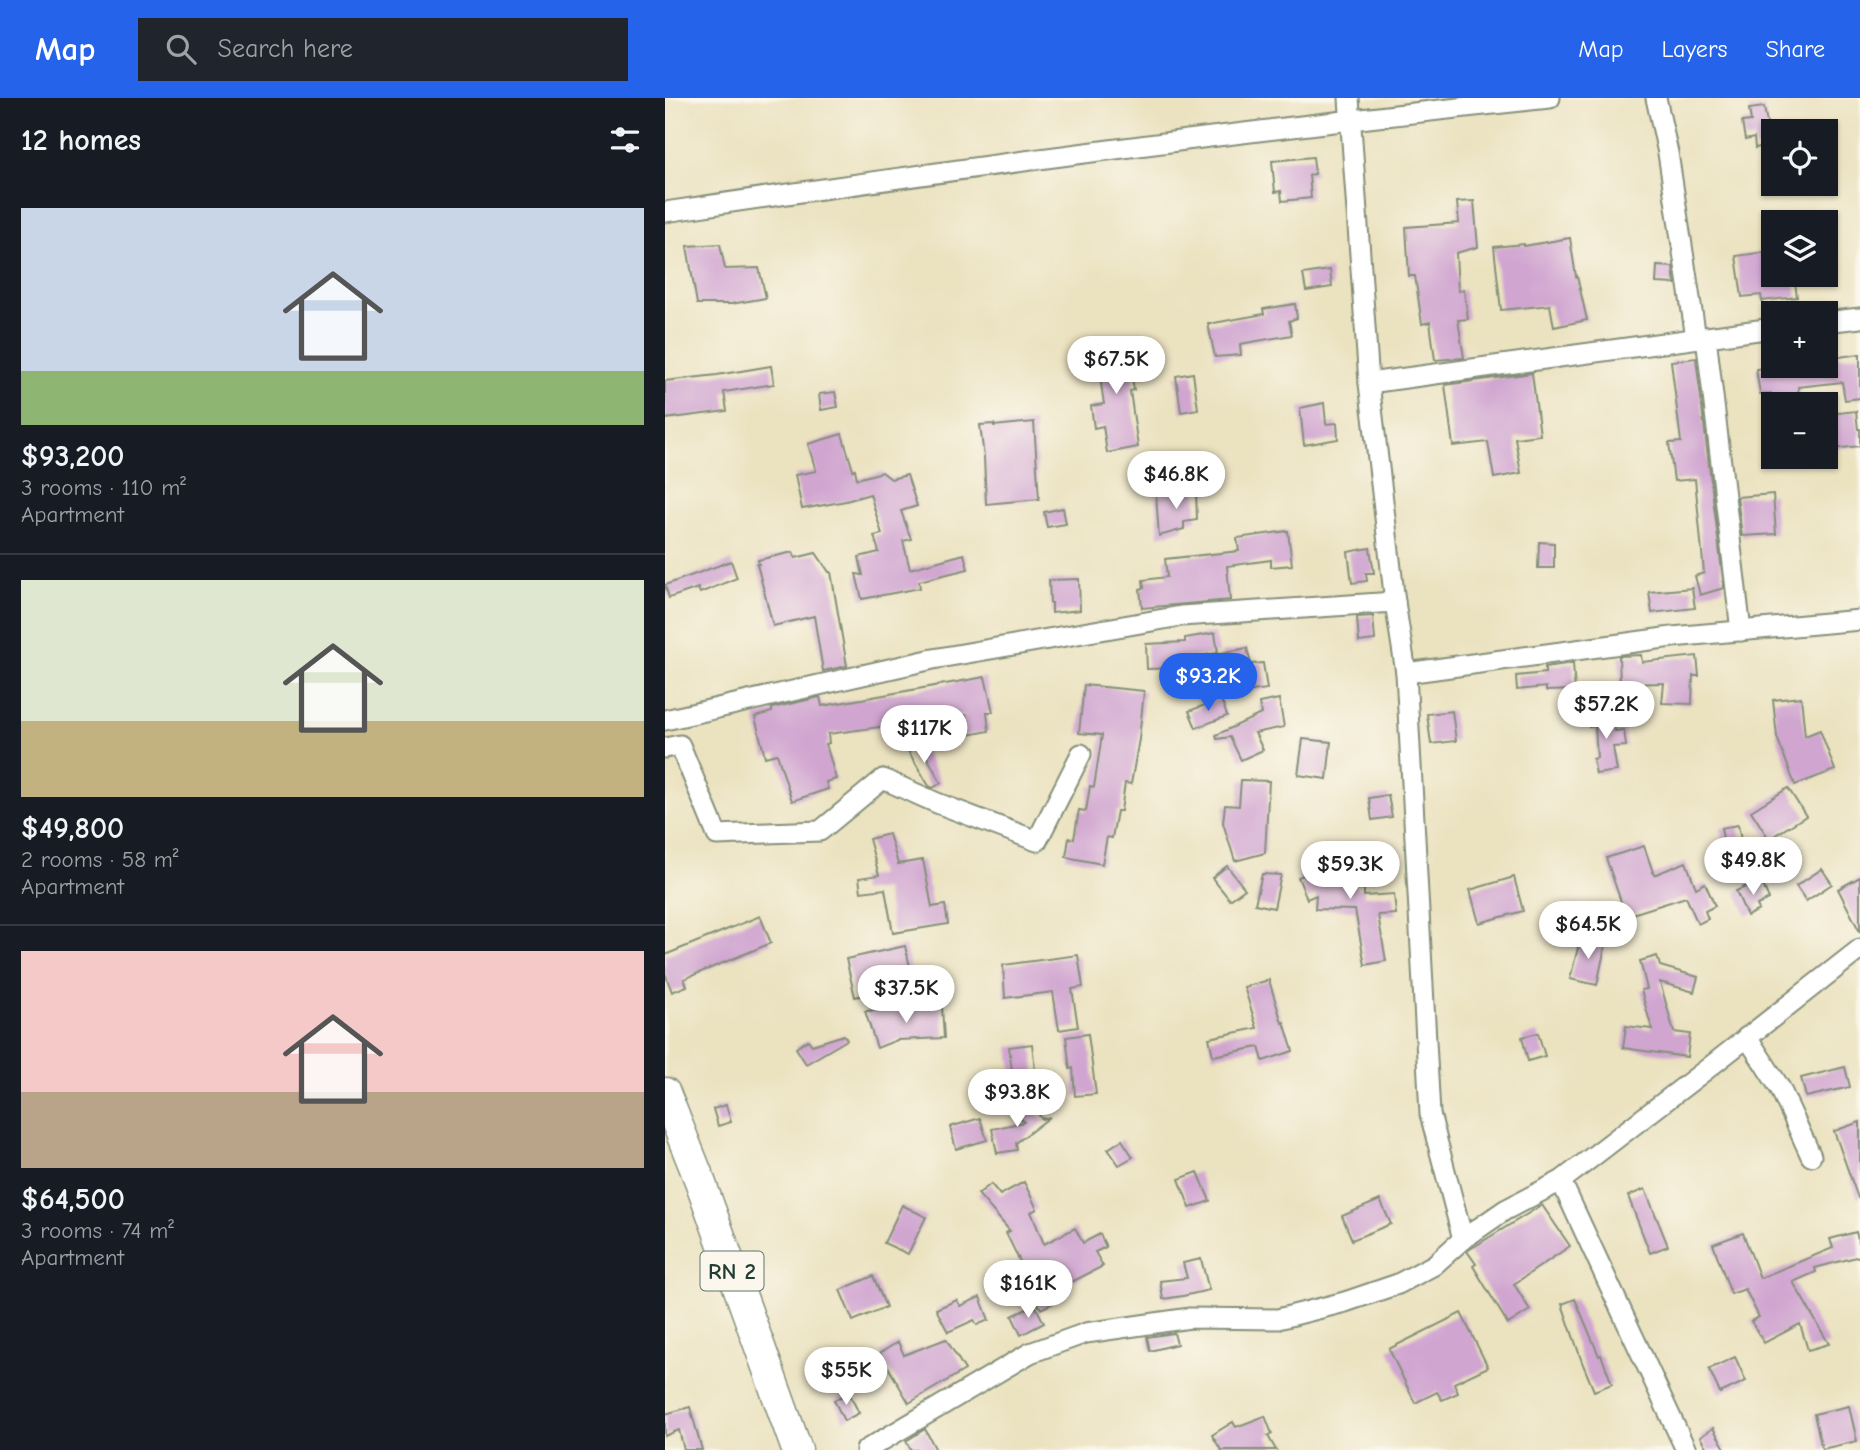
<!DOCTYPE html>
<html lang="en">
<head>
<meta charset="utf-8">
<style>
  body { margin:0; font-family:"Comic Neue",sans-serif; background:#20242c; color:#f1f3f6; height:100vh; display:flex; flex-direction:column; font-size:26px; white-space:nowrap }
  * { box-sizing:border-box; margin:0 }
  p { font-size:23px; color:#9ea1a6 }
  .icon { flex:none; width:38px; height:38px; fill:none; stroke:currentColor; stroke-width:2; stroke-linecap:round; stroke-linejoin:round }
  .map { position:relative; flex:1; overflow:hidden }
  .details { display:flex; flex-direction:column; background:#171b24; width:665px }
  .details>* { flex:none }
  .fabs { position:absolute; left:1096px; top:21px; display:grid; gap:14px }
  .fabs a { display:grid; place-items:center; width:77px; height:77px; border-radius:0px; background:#171b24; box-shadow:0 2px 5px #0004; font-size:35px }
  .price { position:absolute; translate:-50% -60px; padding:0 16px; border-radius:24px; background:#fff; color:#222; font-size:23px; line-height:46px; filter:drop-shadow(0 2px 4px #0008) }
  .price::after { content:''; position:absolute; left:50%; top:42px; width:21px; height:16px; margin-left:-10px; background:inherit; clip-path:polygon(0 0,100% 0,50% 100%) }
  .price.on { background:#2563eb; color:#fff }
  ul { padding:0; list-style:none }
  li { display:grid; align-content:center; gap:14px; height:371px; padding:0 21px }
  li+li { border-top:2px solid #363941 }
  li span { display:grid; place-items:center; height:217px; border-radius:0px; color:#555 }
  li>.icon { margin-inline-start:auto }
  span .icon { width:126px; height:126px; fill:#fffc; stroke-width:1 }
  li b { font-size:30px }
  h2 { display:flex; justify-content:space-between; align-items:center; height:84px; padding:0 21px; font-size:30px }
  header { display:flex; align-items:center; gap:42px; box-sizing:border-box; height:98px; padding:0 35px; background:#2563eb; color:#fff }
  header strong { font-size:33px }
  nav { display:flex; gap:38px; margin-inline-start:auto; font-size:24px }
  .search { width:490px; height:63px; background:#20242c; display:flex; align-items:center; gap:18px; box-sizing:border-box; padding:0 24px; border-radius:0px; color:#9ea1a6; font-size:26px }
  main { display:flex; flex:1; min-height:0 }
  .map>svg:first-child { display:block }
</style>
</head>
<body>
<header>
<strong>Map</strong>
<div class="search"><svg class="icon" aria-label="search" viewBox="0 0 24 24"><circle cx="10" cy="10" r="6"/><path d="M15 15l6 6"/></svg>Search here</div>
<nav><a>Map</a><a>Layers</a><a>Share</a></nav>
</header>
<main>
<section class="details">
<h2>12 homes<svg class="icon" aria-label="filters" viewBox="0 0 24 24"><path d="M4 7h16M4 17h16"/><circle cx="9" cy="7" r="2"/><circle cx="15" cy="17" r="2"/></svg></h2>
<ul>
<li><span style="background:linear-gradient(#c9d6e8 75%,#8fb573 0)"><svg class="icon" aria-label="home" viewBox="0 0 24 24"><path d="M3 11l9-7 9 7M6 9v11h12V9"/></svg></span><div><b>$93,200</b><p>3 rooms · 110 m²</p><p>Apartment</p></div></li>
<li><span style="background:linear-gradient(#dfe7d0 65%,#c2b280 0)"><svg class="icon" aria-label="home" viewBox="0 0 24 24"><path d="M3 11l9-7 9 7M6 9v11h12V9"/></svg></span><div><b>$49,800</b><p>2 rooms · 58 m²</p><p>Apartment</p></div></li>
<li><span style="background:linear-gradient(#f6c9c9 65%,#b9a48a 0)"><svg class="icon" aria-label="home" viewBox="0 0 24 24"><path d="M3 11l9-7 9 7M6 9v11h12V9"/></svg></span><div><b>$64,500</b><p>3 rooms · 74 m²</p><p>Apartment</p></div></li>
</ul>
</section>
<div class="map">
<svg width="1195" height="1352" viewBox="0 0 1195 1352">
  <rect width="100%" height="100%" fill="#fbf7ec"/>
  <filter id="ink" filterUnits="userSpaceOnUse"><feTurbulence type="fractalNoise" baseFrequency=".0143" numOctaves="2"/><feDisplacementMap in="SourceGraphic" scale="14" xChannelSelector="R" yChannelSelector="G"/><feConvolveMatrix kernelMatrix="1 2 1 2 8 2 1 2 1" color-interpolation-filters="sRGB"/></filter>
  <filter id="wash" filterUnits="userSpaceOnUse"><feTurbulence type="fractalNoise" baseFrequency=".00686" numOctaves="4" result="noise"/><feDisplacementMap in="SourceGraphic" scale="28" xChannelSelector="R" yChannelSelector="G"/><feGaussianBlur stdDeviation="1.57" result="paint"/><feColorMatrix in="noise" values="0 0 0 0 0 0 0 0 0 0 0 0 0 0 0 0 0 1.4 0 .05"/><feComposite in="paint" operator="in"/></filter>
  <g filter="url(#wash)">
    <rect width="100%" height="100%" fill="#ebe2c0"/>
    <g id="blocks">
      <g fill="#d0a5d0">
        <path d="M1099 9 1106 47 1090 50 1089 40 1080 42 1077 24 1086 23 1084 11Z"/>
        <path d="M648 59 650 76 644 77 646 100 617 103 616 93 610 94 607 63Z"/>
        <path d="M809 103 813 149 791 155 793 193 799 192 803 221 793 222 799 260 770 262 765 224 757 226 750 178H744L741 129 794 125 792 104Z"/>
        <path d="M905 140 911 179 912 178 922 222 889 229 885 207 836 212 829 149 859 146V148Z"/>
        <path d="M55 146 60 171 94 170 101 200 66 206H32L22 148Z"/>
        <path d="M1108 153V177H1129L1132 199 1097 203 1096 197 1077 199 1071 158Z"/>
        <path d="M992 168 1008 169 1010 186 991 185Z"/>
        <path d="M665 172 667 189 641 193 638 176Z"/>
        <path d="M630 206 632 220 624 223 627 237 575 246 576 257 550 259 543 226 599 216 598 211Z"/>
        <path d="M461 240 469 292 465 293 473 349 442 355 438 328 429 330 426 308 439 306 430 245Z"/>
        <path d="M1195 256V300L1180 302 1177 284 1133 289 1135 306H1107L1106 295 1095 296 1091 271 1112 268H1160V261Z"/>
        <path d="M1031 260 1059 490 1035 497 1030 478 1039 475 1030 381 1009 383 1004 345 1016 344 1006 263Z"/>
        <path d="M106 268 109 286 59 294 62 313 0 321V283L52 277Z"/>
        <path d="M528 275 533 311 516 314 511 278Z"/>
        <path d="M867 275 875 337 850 340 856 375 829 380 823 344 788 348 780 287Z"/>
        <path d="M170 294 173 309 156 312 154 296Z"/>
        <path d="M659 305 661 326 672 325 673 341 639 347 635 310Z"/>
        <path d="M1191 313 1193 331H1195V348L1168 351 1164 316Z"/>
        <path d="M369 324 374 401 321 406 319 359 315 327 329 326V328Z"/>
        <path d="M177 336 188 372 190 371 192 381 217 374 226 381 242 377 252 408 236 413 246 441 238 443 245 471 299 456 303 471 254 483 255 490 197 501 191 476 198 477 194 459 214 454 209 438 217 436 205 396 181 403 137 411 130 377 151 373 143 346Z"/>
        <path d="M553 372 554 387 538 388 537 373Z"/>
        <path d="M531 392 532 422 519 424V431L494 438 491 397Z"/>
        <path d="M1108 396 1111 436 1077 438 1072 399Z"/>
        <path d="M398 410 401 426 382 429 379 414Z"/>
        <path d="M623 433 627 467 606 469V462L562 468 565 502 477 510 475 491 479 490 478 482 502 479 500 461 574 453 572 440Z"/>
        <path d="M874 444 889 445V470H873Z"/>
        <path d="M705 450 709 475H701L702 483 687 485 683 454Z"/>
        <path d="M128 454 130 460 151 455 164 474H166L182 568 158 573 149 518 108 528 92 466H94L93 462Z"/>
        <path d="M66 463 72 480 35 495 33 490 4 500 0 487Z"/>
        <path d="M414 481 415 512 387 515V505H385L384 482Z"/>
        <path d="M1027 490 1030 510 987 515 984 494Z"/>
        <path d="M708 518 710 542 694 544 692 519Z"/>
        <path d="M550 535 553 555 511 562V570L482 571 481 546 520 544V540Z"/>
        <path d="M582 550 586 566 598 565 602 591 566 596 561 569H560L556 555Z"/>
        <path d="M976 557 977 564 1032 558 1034 578H1028L1027 606 997 605 999 585 955 586 954 558Z"/>
        <path d="M908 565 910 592 881 593V589L852 592 851 578 880 575V569Z"/>
        <path d="M320 579 328 614H322L324 633 293 639 291 624 302 617 163 636 164 645 161 646 171 681 161 684 163 691 127 703 112 656 100 659 90 619 107 614V610L155 599 157 608Z"/>
        <path d="M419 587 479 593 474 641 466 686 460 685 456 713H452L447 740 442 739 437 766 401 759 404 740 409 741 414 712 421 713 425 688 429 689 437 637 414 635Z"/>
        <path d="M1136 599 1140 638 1155 632 1170 672 1130 687 1112 639 1108 602Z"/>
        <path d="M556 601 562 618 531 630 524 613Z"/>
        <path d="M614 601 619 629 590 635 598 652 576 662 565 639 552 641 551 637 596 616 594 605Z"/>
        <path d="M787 613 791 643 766 646 762 616Z"/>
        <path d="M948 613 950 633 959 632 961 648 948 649 952 673 931 676 928 661 932 660 930 628 924 629 923 615Z"/>
        <path d="M638 641 666 644 662 681 633 677Z"/>
        <path d="M254 644 276 685 268 690 264 688 242 651Z"/>
        <path d="M576 682 604 683 600 755 570 763 558 725 560 707 574 708Z"/>
        <path d="M1123 690 1141 718 1104 741 1086 713Z"/>
        <path d="M723 697 727 719 707 722 704 700Z"/>
        <path d="M1073 727 1078 752 1061 756 1056 730Z"/>
        <path d="M224 736 233 766 258 762 267 809 280 807 283 826 228 835 220 791 196 794 194 780 214 777 204 741Z"/>
        <path d="M979 748 989 777 1021 764 1031 790 1040 785 1050 808 1040 813 1043 821 1033 826 1021 799 961 818 941 760Z"/>
        <path d="M658 756 691 758 690 790 699 791V798L729 796 731 816 713 817 721 863 700 867 690 812 650 811 651 797 642 801 633 779 658 770Z"/>
        <path d="M562 768 580 791 565 802 547 780Z"/>
        <path d="M1157 771 1167 786 1141 803 1131 788Z"/>
        <path d="M597 776 616 777 609 810 590 806Z"/>
        <path d="M849 779 858 813 814 825 805 792Z"/>
        <path d="M1195 779V834L1173 791Z"/>
        <path d="M1096 782 1104 801 1092 807 1094 812 1082 818 1071 793Z"/>
        <path d="M95 818 106 845 19 881 22 888 7 894 0 875V857Z"/>
        <path d="M916 838 941 844 932 887 905 881Z"/>
        <path d="M240 848 249 885 190 899 181 861Z"/>
        <path d="M413 857 418 889 407 891 413 929 394 932 388 894 340 900 338 867Z"/>
        <path d="M992 858 995 868 1033 879 1029 894 995 884 1009 934 1025 936 1022 959 958 950 961 928 987 931 976 892 982 891 975 863Z"/>
        <path d="M604 882 617 925 619 924 628 953 598 963 594 949 548 958 544 940 592 930 579 889Z"/>
        <path d="M277 909 279 940 232 942 212 950 200 913Z"/>
        <path d="M873 935 880 958 863 963 857 939Z"/>
        <path d="M423 936 431 996 410 998 408 970 405 971 401 939Z"/>
        <path d="M179 937 182 942 141 966 131 950 143 942 147 947Z"/>
        <path d="M367 946 371 979 348 981 344 949Z"/>
        <path d="M1180 969 1185 989 1141 999 1136 980Z"/>
        <path d="M363 1002 377 1021 385 1019 351 1045 352 1052 332 1055 327 1031 359 1024 349 1012Z"/>
        <path d="M61 1007 66 1024 53 1028 48 1011Z"/>
        <path d="M315 1020 322 1042 291 1051 285 1029Z"/>
        <path d="M1195 1024V1100H1193L1169 1033Z"/>
        <path d="M457 1042 468 1059 454 1067 443 1051Z"/>
        <path d="M533 1074 545 1103 525 1110 514 1081Z"/>
        <path d="M359 1084 372 1111 366 1114 379 1146 410 1130 418 1145 435 1136 441 1149 430 1154 438 1168 383 1196 388 1205 376 1211 360 1181 363 1180 341 1135 345 1133 313 1096 326 1086 335 1097Z"/>
        <path d="M980 1091 1003 1148 985 1155 963 1098Z"/>
        <path d="M715 1102 726 1126 687 1142 677 1118Z"/>
        <path d="M237 1107 261 1119 243 1156 219 1145Z"/>
        <path d="M877 1107 905 1148 849 1186 865 1212 843 1226 808 1168 811 1166 802 1153Z"/>
        <path d="M1191 1134 1195 1149V1158L1150 1170 1151 1174 1128 1184 1164 1246 1143 1252 1135 1226 1099 1245 1086 1223 1094 1219 1080 1191 1066 1196 1048 1146 1078 1135 1095 1180 1168 1150 1165 1141Z"/>
        <path d="M536 1161 544 1192 518 1198 498 1201 495 1183 522 1180 518 1165Z"/>
        <path d="M208 1178 221 1209 188 1223 175 1192Z"/>
        <path d="M315 1199 324 1222 312 1227 309 1222 283 1234 271 1211 292 1202 295 1208Z"/>
        <path d="M910 1201 934 1258 936 1257 947 1286 929 1293 917 1264 897 1206Z"/>
        <path d="M370 1207 379 1225 356 1237 347 1218Z"/>
        <path d="M796 1215 823 1269 789 1285 793 1295 777 1302 772 1294 750 1305 724 1251Z"/>
        <path d="M509 1235 512 1246 485 1253 482 1239Z"/>
        <path d="M281 1241 300 1272 244 1305 215 1255 233 1244 239 1257Z"/>
        <path d="M1070 1259 1081 1283 1055 1295 1044 1271Z"/>
        <path d="M184 1295 194 1315 179 1323 169 1302Z"/>
        <path d="M1184 1308 1192 1343 1157 1351 1149 1316Z"/>
        <path d="M25 1309 37 1352H19L14 1332 0 1338V1316Z"/>
        <path d="M600 1318 607 1336 603 1338 611 1352H556L547 1337 568 1324 571 1329Z"/>
        <path d="M1048 1330 1061 1352H1043L1035 1339Z"/>
        <path d="M260 1331 271 1352H246L241 1343Z"/>
      </g>
    </g>
  </g>
  <g filter="url(#ink)">
    <use href="#blocks" fill-opacity="0" stroke="#85907a" stroke-width="2"/>
    <g fill="none" stroke-linecap="round" stroke-linejoin="round">
      <g stroke="#85907a" stroke-width="23">
        <g id="minor">
          <path d="M684 0 704 285 730 504 741 575 765 1016 798 1141"/>
          <path d="M991 0 1003 55 1031 240"/>
          <path d="M0 114C294 70 589 31 885 0"/>
          <path d="M1160 224 1195 220"/>
          <path d="M1041 239 1076 533"/>
          <path d="M704 285 1108 230"/>
          <path d="M741 575 1007 539 1195 522"/>
          <path d="M0 622 268 561 516 518 730 504"/>
          <path d="M0 650 15 647 52 737 155 733 218 681 272 705 372 743 416 656"/>
          <path d="M1082 939 1115 990 1146 1058"/>
          <path d="M896 1083 1021 1352"/>
          <path d="M201 1352 365 1255 421 1235 525 1220 613 1221 680 1204 733 1186 769 1167 798 1141 840 1112 896 1083 1042 971 1195 851"/>
        </g>
      </g>
      <g stroke="#85907a" stroke-width="33">
        <path id="primary" d="M0 995 35 1083 132 1352"/>
      </g>
      <use href="#minor" stroke="#fff" stroke-width="19"/>
      <use href="#primary" stroke="#fff" stroke-width="30"/>
    </g>
  </g>
  <g text-anchor="middle" dominant-baseline="central" stroke-width="5" stroke-linejoin="round" paint-order="stroke">
    <rect fill="#fbf7ec" stroke="#61756b" stroke-width="2" x="35.5" y="1153.5" width="63" height="39" rx="5"/>
    <g font-size="23" font-weight="bold" fill="#1f3d34">
      <text x="67" y="1173">RN 2</text>
    </g>
  </g>
</svg>
<div class="fabs">
<a><svg class="icon" aria-label="locate" viewBox="0 0 24 24"><circle cx="12" cy="12" r="6"/><path d="M12 2v4M12 18v4M2 12h4M18 12h4"/></svg></a>
<a><svg class="icon" aria-label="layers" viewBox="0 0 24 24"><path d="M12 4l9 5-9 5-9-5zM3 14l9 5 9-5"/></svg></a>
<a>+</a>
<a>−</a>
</div>
<b class="price" style="left:451px;top:298px">$67.5K</b>
<b class="price" style="left:511px;top:413px">$46.8K</b>
<b class="price on" style="left:543px;top:615px">$93.2K</b>
<b class="price" style="left:941px;top:643px">$57.2K</b>
<b class="price" style="left:259px;top:667px">$117K</b>
<b class="price" style="left:1088px;top:799px">$49.8K</b>
<b class="price" style="left:685px;top:803px">$59.3K</b>
<b class="price" style="left:923px;top:863px">$64.5K</b>
<b class="price" style="left:241px;top:927px">$37.5K</b>
<b class="price" style="left:352px;top:1031px">$93.8K</b>
<b class="price" style="left:363px;top:1222px">$161K</b>
<b class="price" style="left:181px;top:1309px">$55K</b>
</div>
</main>
</body>
</html>
